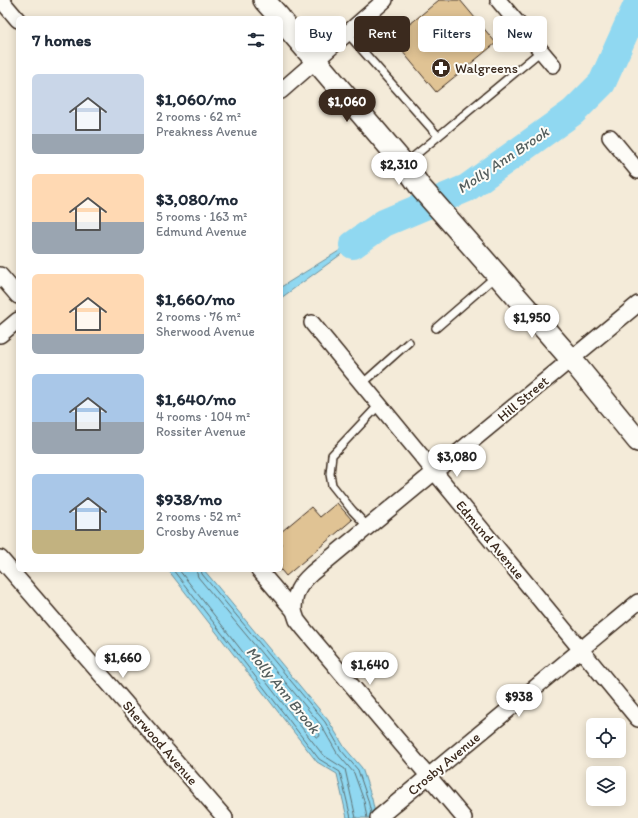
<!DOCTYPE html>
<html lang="en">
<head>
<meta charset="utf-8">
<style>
  body { margin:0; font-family:Itim,sans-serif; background:#f2f2f3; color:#1f2937; height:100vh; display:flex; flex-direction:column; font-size:15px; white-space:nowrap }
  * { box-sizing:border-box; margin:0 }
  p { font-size:13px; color:#747a83 }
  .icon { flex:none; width:22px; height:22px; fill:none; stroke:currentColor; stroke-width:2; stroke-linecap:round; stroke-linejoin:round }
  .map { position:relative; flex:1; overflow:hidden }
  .sheet { position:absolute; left:16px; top:16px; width:267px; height:556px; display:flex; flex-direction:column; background:#fff; border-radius:6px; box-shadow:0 2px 10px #0003 }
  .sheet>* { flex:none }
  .banner { position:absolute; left:295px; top:16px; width:283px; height:36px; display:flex; gap:8px }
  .fabs { position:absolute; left:586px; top:718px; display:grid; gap:8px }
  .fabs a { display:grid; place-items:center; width:40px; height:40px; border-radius:6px; background:#fff; box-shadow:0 2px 10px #0003; font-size:20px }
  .price { position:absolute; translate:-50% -34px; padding:0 9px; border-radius:14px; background:#fff; color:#222; font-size:13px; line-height:26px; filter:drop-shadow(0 1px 2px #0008) }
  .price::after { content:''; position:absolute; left:50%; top:24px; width:12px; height:9px; margin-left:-6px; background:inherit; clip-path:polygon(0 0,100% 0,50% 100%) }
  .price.selected { background:#3b2a1e; color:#fff }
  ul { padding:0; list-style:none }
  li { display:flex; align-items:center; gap:12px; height:100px; padding:0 16px }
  li span { display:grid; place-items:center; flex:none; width:112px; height:80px; border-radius:6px; color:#555 }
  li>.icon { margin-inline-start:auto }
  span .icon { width:48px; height:48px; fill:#fffc; stroke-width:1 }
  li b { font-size:17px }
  h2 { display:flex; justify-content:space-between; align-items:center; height:48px; padding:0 16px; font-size:17px }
  .pill { padding:0 14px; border-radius:6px; background:#fff; box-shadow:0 2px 10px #0003; font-size:14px; line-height:36px }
  .pill.selected { background:#3b2a1e; color:#fff }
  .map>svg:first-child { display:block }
</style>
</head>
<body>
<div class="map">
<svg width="638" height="818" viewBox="0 0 638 818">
  <rect width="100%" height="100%" fill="#f4ebd9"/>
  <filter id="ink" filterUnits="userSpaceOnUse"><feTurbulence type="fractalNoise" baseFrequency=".025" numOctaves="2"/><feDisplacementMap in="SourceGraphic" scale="8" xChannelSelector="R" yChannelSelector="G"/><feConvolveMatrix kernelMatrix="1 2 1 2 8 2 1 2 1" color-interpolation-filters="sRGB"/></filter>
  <g filter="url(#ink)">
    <g fill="#90d8f1" stroke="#6e929d">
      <path d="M384 223 281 298V287Z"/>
      <path d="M168 570H204L328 720 345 748 362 768 372 799 376 818H347L337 774 317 762Z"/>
    </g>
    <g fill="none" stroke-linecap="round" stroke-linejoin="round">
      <g stroke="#5d7072" stroke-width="1">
        <path d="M173 570 319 759 340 772 351 818"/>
        <path d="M179 570 323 755 345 769 356 818"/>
        <path d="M196 570 198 577 321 725 337 753 354 773 364 801 367 818"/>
        <path d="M201 570 202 574 325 722 341 750 358 770 368 800 371 813"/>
        <path d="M296 705 316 728 320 735 319 737H316L294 708V706Z"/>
      </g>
      <path stroke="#90d8f1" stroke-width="28" d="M353 245 384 223 467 188 573 112 602 83 638 3"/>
    </g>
    <g fill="#e0c394" stroke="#3b2a1e">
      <path d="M439 0H460L496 43 436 92 392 39Z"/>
      <path d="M337 503 352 520 286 576 281 570V532L311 507 320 517Z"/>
    </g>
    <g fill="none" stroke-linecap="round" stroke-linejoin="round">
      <g stroke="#3b2a1e" stroke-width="10">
        <g id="service">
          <path d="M347 33 438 136"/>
          <path d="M406 163 541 51"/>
          <path d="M436 328 496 276"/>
          <path d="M362 384 409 342"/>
          <path d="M368 527 352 510 332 485 330 474 332 455 379 405"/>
        </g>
      </g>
      <g stroke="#3b2a1e" stroke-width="18">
        <g id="minor">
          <path d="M1 0 18 20"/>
          <path d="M498 0 553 65"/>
          <path d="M281 91 385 0"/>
          <path d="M610 137 638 171"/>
          <path d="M0 275 18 296"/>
          <path d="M312 323 638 719"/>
          <path d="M0 335 18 320"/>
          <path d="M0 558 225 818"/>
          <path d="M259 570 294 611 297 620 304 629 464 818"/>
          <path d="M294 611C294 593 299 585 312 573L638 304"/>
          <path d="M378 818 638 602"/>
        </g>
      </g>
      <g stroke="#3b2a1e" stroke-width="24">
        <g id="secondary">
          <path d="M264 0 280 18"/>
          <path d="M281 20 404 164 421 188 571 359 638 441"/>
        </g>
      </g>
      <use href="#service" stroke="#fdfcf7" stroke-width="7"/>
      <use href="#minor" stroke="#fdfcf7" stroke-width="15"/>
      <use href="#secondary" stroke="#fdfcf7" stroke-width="21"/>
    </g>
  </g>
  <defs>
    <g id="pharmacy-disc" transform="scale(1)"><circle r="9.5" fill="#3b2a1e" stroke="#fdfcf7"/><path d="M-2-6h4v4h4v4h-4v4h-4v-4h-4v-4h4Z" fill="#fff"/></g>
  </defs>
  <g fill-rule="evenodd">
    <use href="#pharmacy-disc" x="441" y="68"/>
  </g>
  <g text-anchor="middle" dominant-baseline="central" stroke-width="4" stroke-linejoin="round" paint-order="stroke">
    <g font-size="14" fill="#3b2a1e" stroke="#fdfcf7" text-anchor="start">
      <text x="455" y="68">Walgreens</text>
    </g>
    <g font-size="14" fill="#3b2a1e" stroke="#fdfcf7">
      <text transform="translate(523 399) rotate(-40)">Hill Street</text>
      <text transform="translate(490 540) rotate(50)">Edmund Avenue</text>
      <text transform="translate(160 743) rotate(49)">Sherwood Avenue</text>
      <text transform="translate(444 764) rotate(-40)">Crosby Avenue</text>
    </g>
    <g font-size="15" font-style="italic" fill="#545e5d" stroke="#fdfcf7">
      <text transform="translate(503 160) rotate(-34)">Molly Ann Brook</text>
      <text transform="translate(283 690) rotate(51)">Molly Ann Brook</text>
    </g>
  </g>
</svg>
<div class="fabs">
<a><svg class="icon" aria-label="locate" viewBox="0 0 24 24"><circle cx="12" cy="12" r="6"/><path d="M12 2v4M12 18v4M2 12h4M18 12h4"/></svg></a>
<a><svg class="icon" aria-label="layers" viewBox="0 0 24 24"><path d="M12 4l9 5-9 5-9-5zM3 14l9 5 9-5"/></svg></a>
</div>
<b class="price selected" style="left:347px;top:123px">$1,060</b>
<b class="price" style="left:399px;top:186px">$2,310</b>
<b class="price" style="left:532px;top:339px">$1,950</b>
<b class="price" style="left:457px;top:478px">$3,080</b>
<b class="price" style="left:123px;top:679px">$1,660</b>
<b class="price" style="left:370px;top:686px">$1,640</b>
<b class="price" style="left:519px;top:718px">$938</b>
<div class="banner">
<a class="pill">Buy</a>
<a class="pill selected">Rent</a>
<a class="pill">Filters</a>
<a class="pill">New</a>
</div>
<section class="sheet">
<h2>7 homes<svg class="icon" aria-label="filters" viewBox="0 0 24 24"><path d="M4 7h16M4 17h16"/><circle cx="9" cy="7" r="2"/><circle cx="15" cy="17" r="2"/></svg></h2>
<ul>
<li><span style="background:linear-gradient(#c9d6e8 75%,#9aa5b1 0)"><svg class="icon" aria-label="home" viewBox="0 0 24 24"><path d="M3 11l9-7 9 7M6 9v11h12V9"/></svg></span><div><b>$1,060/mo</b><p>2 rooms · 62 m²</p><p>Preakness Avenue</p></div></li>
<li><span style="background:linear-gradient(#ffd9b3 60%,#9aa5b1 0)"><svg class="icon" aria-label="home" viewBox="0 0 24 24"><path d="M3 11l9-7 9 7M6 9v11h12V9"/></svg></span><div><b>$3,080/mo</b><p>5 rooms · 163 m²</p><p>Edmund Avenue</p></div></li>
<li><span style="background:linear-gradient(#ffd9b3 75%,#9aa5b1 0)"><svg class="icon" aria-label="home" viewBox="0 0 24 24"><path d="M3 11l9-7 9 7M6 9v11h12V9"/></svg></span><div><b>$1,660/mo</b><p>2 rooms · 76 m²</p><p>Sherwood Avenue</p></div></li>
<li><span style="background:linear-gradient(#a9c7e8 60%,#9aa5b1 0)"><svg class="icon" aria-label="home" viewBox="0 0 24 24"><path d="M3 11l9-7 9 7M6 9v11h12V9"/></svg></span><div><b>$1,640/mo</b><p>4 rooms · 104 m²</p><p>Rossiter Avenue</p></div></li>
<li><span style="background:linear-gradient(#a9c7e8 70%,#c2b280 0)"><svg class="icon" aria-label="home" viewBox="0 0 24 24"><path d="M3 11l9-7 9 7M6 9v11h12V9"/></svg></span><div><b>$938/mo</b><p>2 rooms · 52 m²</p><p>Crosby Avenue</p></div></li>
</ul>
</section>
</div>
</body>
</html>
